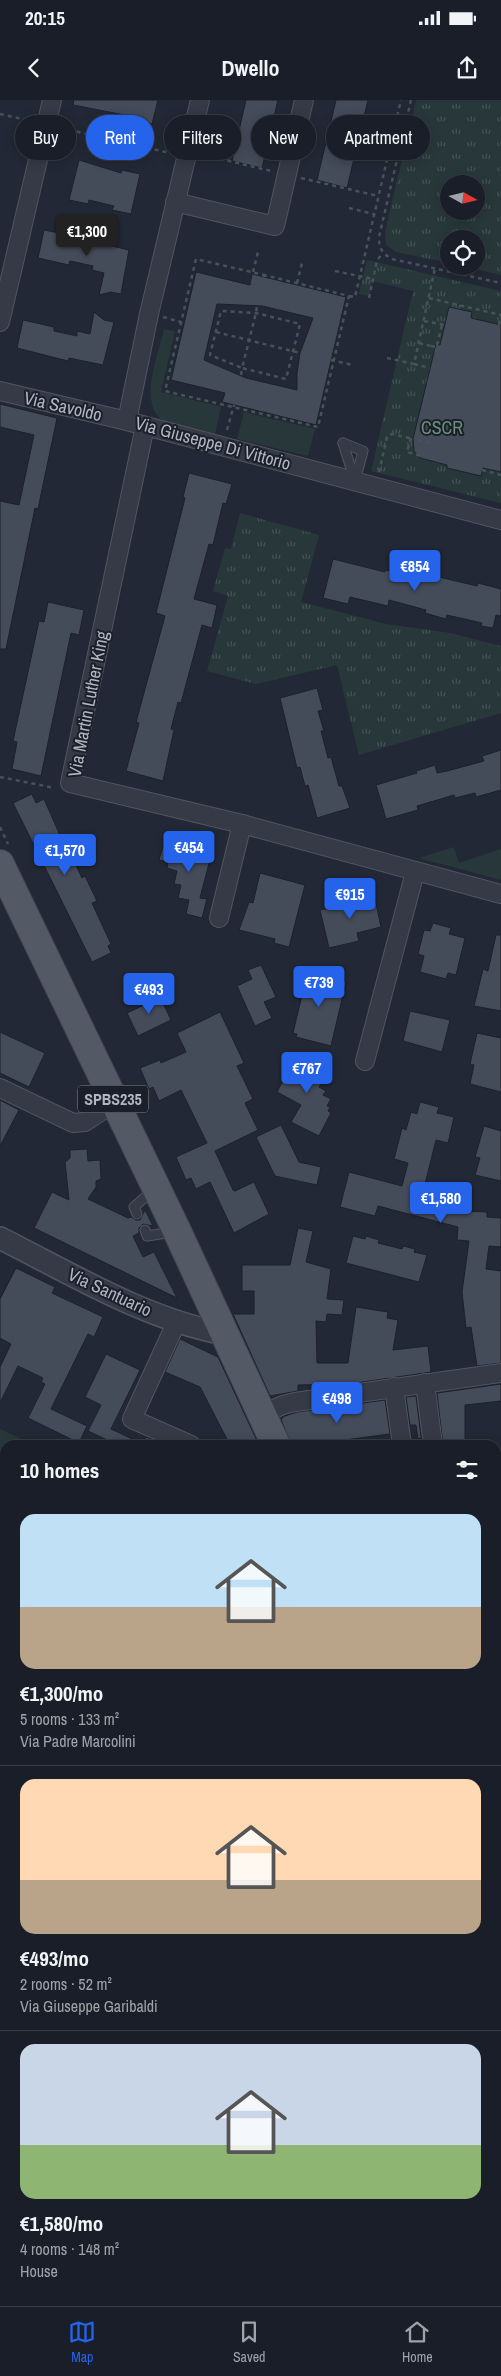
<!DOCTYPE html>
<html lang="en">
<head>
<meta charset="utf-8">
<style>
  body { margin:0; font-family:"Archivo Narrow",sans-serif; background:#272b34; color:#f1f3f6; height:100vh; display:flex; flex-direction:column; font-size:19px; white-space:nowrap }
  * { box-sizing:border-box; margin:0 }
  p { font-size:16px; color:#9fa2a8 }
  .icon { flex:none; width:28px; height:28px; fill:none; stroke:currentColor; stroke-width:2; stroke-linecap:round; stroke-linejoin:round }
  .map { position:relative; flex:1; overflow:hidden }
  .panel { position:absolute; left:0px; top:1340px; width:501px; height:866px; display:flex; flex-direction:column; background:#1a1e28; border-radius:15px 15px 0 0; box-shadow:0 2px 12px #0003,0 0 0 1px #383c45 }
  .panel>* { flex:none }
  .guide { position:absolute; left:15px; top:15px; width:471px; height:45px; display:flex; gap:10px }
  .needle { width:32px; rotate:98deg }
  .fabs { position:absolute; left:440px; top:75px; display:grid; gap:10px }
  .fabs a { display:grid; place-items:center; width:45px; height:45px; border-radius:50%; background:#1a1e28; box-shadow:0 2px 12px #0003,0 0 0 1px #383c45; font-size:25px }
  .price { position:absolute; translate:-50% -42px; padding:0 11px; border-radius:5px; background:#2563eb; color:#fff; font-size:16px; line-height:32px; filter:drop-shadow(0 1px 2px #0008) }
  .price::after { content:''; position:absolute; left:50%; top:30px; width:15px; height:11px; margin-left:-8px; background:inherit; clip-path:polygon(0 0,100% 0,50% 100%) }
  .price.selected { background:#222; color:#fff }
  ul { padding:0; list-style:none }
  li { display:grid; align-content:center; gap:10px; height:265px; padding:0 20px }
  li+li { border-top:1px solid #383c45 }
  li span { display:grid; place-items:center; height:155px; border-radius:15px; color:#555 }
  li>.icon { margin-inline-start:auto }
  span .icon { width:90px; height:90px; fill:#fffc; stroke-width:1 }
  li b { font-size:21px }
  h2 { display:flex; justify-content:space-between; align-items:center; height:60px; padding:0 20px; font-size:21px }
  .pill { padding:0 18px; border-radius:22px; background:#1a1e28; box-shadow:0 2px 12px #0003,0 0 0 1px #383c45; font-size:18px; line-height:45px }
  .pill.selected { background:#2563eb; color:#fff }
  .status { display:flex; justify-content:space-between; align-items:center; height:35px; padding:0 25px; background:#1a1e28; direction:ltr }
  .status svg { height:14px; fill:currentColor }
  header { display:flex; justify-content:space-between; align-items:center; height:65px; padding:0 20px; background:#1a1e28; font-size:22px; font-weight:700 }
  .tabs { display:flex; justify-content:space-around; align-items:center; height:70px; border-top:1px solid #383c45; background:#1a1e28; font-size:14px; color:#9fa2a8 }
  .tabs a { display:grid; justify-items:center; gap:2px }
  .tabs .selected { color:#2563eb }
  .map>svg:first-child { display:block }
</style>
</head>
<body>
<div class="status"><b>20:15</b><svg viewBox="0 0 49 12"><path d="M0 12V9h3v3zM5 12V6h3v6zM10 12V3h3v9zM15 12V0h3v12zM26 1h20v11H26zM47 4h2v5h-2z"/></svg></div>
<header><svg class="icon" aria-label="back" viewBox="0 0 24 24"><path d="M15 5l-7 7 7 7"/></svg>Dwello<svg class="icon" aria-label="share" viewBox="0 0 24 24"><path d="M12 15V3M7 8l5-5 5 5M5 13v7h14v-7"/></svg></header>
<div class="map">
<svg width="501" height="2206" viewBox="0 0 501 2206">
  <defs>
    <pattern id="park-tufts" width="24" height="20" patternUnits="userSpaceOnUse" patternTransform="scale(1.25)"><rect width="24" height="20" fill="#28383a"/><path d="M3 7l-1-3M5 7V3M7 7l1-3M15 17l-1-3M17 17v-4M19 17l1-3" fill="none" stroke="#455355"/></pattern>
  </defs>
  <rect width="100%" height="100%" fill="#222835"/>
  <g fill="#28383a">
    <path d="M164 229 175 231 161 292 221 307 215 334C200 331 180 329 166 322 136 307 159 253 164 229Z"/>
    <path d="M244 312 315 329 308 356 237 339Z"/>
    <path d="M454 747 459 763 501 749V780L419 758Z"/>
    <path d="M0 1329 34 1345H5V1448L0 1445Z"/>
  </g>
  <g fill="url(#park-tufts)" fill-rule="evenodd">
    <path d="M416 0H501V175L462 166H476V139H449V163L396 152 386 145 385 132ZM449 84H476V111H449Z"/>
    <path d="M367 160 501 191V403L371 371 413 191 373 181 369 196 359 194Z"/>
    <path d="M240 413 319 435 301 502 386 524 450 533 501 546V613L359 655 337 565 256 584 207 571 228 496 213 491 225 448 231 449Z"/>
  </g>
  <g fill="#444b59" stroke="#1d212c" fill-rule="evenodd">
    <path d="M74 0H158L152 24 134 19 135 17 73 5Z"/>
    <path d="M246 0H278L262 68 232 61Z"/>
    <path d="M336 0H368L347 88 317 80Z"/>
    <path d="M79 60 121 73 122 70 140 74 131 114 112 110 114 106 89 100 88 104 69 100Z"/>
    <path d="M44 130 96 140 95 142 129 150 121 194 111 192 99 195 104 173 92 170 93 166 70 161 69 165 38 158Z"/>
    <path d="M196 172 250 185 252 174 346 197 316 325 222 302 225 293 171 280ZM217 204 262 206 313 218 300 253 297 273V290L246 278 204 260Z"/>
    <path d="M449 207 472 212 471 218 501 225V372L483 368 481 376 447 368V365L420 358 414 351 413 339 436 244 440 245Z"/>
    <path d="M94 212 104 220 114 222 103 265 69 258 68 261 17 248 23 220 54 227V231L77 236V231L90 234Z"/>
    <path d="M0 304 57 318 38 409 35 408 6 549H0V401L19 405 34 335 0 327Z"/>
    <path d="M189 373 232 384 226 404 223 403 213 445 209 444 194 499 217 505 212 528 202 525 181 603 178 602 171 629 174 630 163 681 126 671 139 623 136 622 165 516 156 513 185 398 183 397Z"/>
    <path d="M333 459 385 472V470L396 472 397 469 405 471V469L477 486 478 483 501 489V516L496 515 493 528 481 526 482 523 447 515 446 519 425 513 426 510 389 500 388 506 350 497 348 504 323 498Z"/>
    <path d="M48 502 84 510 79 535 71 533 41 676 12 669 17 642 13 641 39 521 44 522Z"/>
    <path d="M317 588 323 610 318 611 324 631H321L328 658 331 657 339 686H342L350 708 317 718 308 685 305 686 300 667 297 668 280 598Z"/>
    <path d="M501 650V690L476 697 475 693 455 698 454 695 417 706 418 710 386 719 376 685 417 673 416 671 435 665 437 673 447 671 484 661 482 656Z"/>
    <path d="M32 694 36 703 44 699 66 749 68 748 82 778 85 776 97 801 92 803 111 844 108 846 111 853 92 862 13 703Z"/>
    <path d="M173 743 190 747 191 743 213 748 200 798 207 799 202 818 186 814 189 800 178 798 181 785 174 784 177 771 167 768 168 762 159 760 163 746 171 748Z"/>
    <path d="M260 773 305 785 289 847 274 843 275 839 239 830 249 802 253 803Z"/>
    <path d="M374 794 381 827 357 833 359 841 329 848 320 810 343 805 342 801Z"/>
    <path d="M433 823 451 828 449 834 465 838 456 875 448 873 446 879 420 872 424 856 418 854 424 830 430 831Z"/>
    <path d="M496 835H501V911L474 906 483 869 488 871Z"/>
    <path d="M261 865 276 897 264 902 272 918 255 926 237 886 252 879 248 870Z"/>
    <path d="M308 870 335 876 334 880 346 882 331 946 296 937 297 934 293 933Z"/>
    <path d="M158 892 171 920 138 936 127 913 146 904 143 899Z"/>
    <path d="M410 911 450 920 442 952 403 941Z"/>
    <path d="M220 912 244 963 237 966 253 999 245 1003 258 1030 215 1051 233 1090 235 1091 254 1082 269 1114 234 1133 210 1082 196 1089 191 1078 186 1080 176 1057 207 1043 181 990 159 1001 153 987 149 989 140 968 160 960 161 963 186 952 177 933Z"/>
    <path d="M0 932 45 953 29 987 0 973Z"/>
    <path d="M477 933 501 938V992L470 984 474 965 470 964Z"/>
    <path d="M298 952 325 966 321 973 326 976 319 987 326 991 323 995 331 999 327 1006 330 1007 328 1011 331 1013 319 1036 291 1022 301 1005 277 992Z"/>
    <path d="M0 1000 19 1010 0 1046Z"/>
    <path d="M420 1002 439 1007 437 1013 454 1017 448 1043 436 1040 423 1092 446 1099 444 1110 487 1112V1117L501 1118V1147L489 1146 486 1169 501 1171V1263L477 1266 471 1227 466 1228 462 1192 469 1141 457 1140 458 1127 378 1106 375 1116 340 1107 349 1072 402 1086 408 1063 394 1059 402 1028 406 1030 411 1012 417 1014Z"/>
    <path d="M281 1025 299 1062 321 1067 317 1085 275 1076 256 1037Z"/>
    <path d="M484 1026 501 1031V1081L475 1075 480 1058 475 1057Z"/>
    <path d="M87 1049 88 1061 100 1060 101 1079 96 1081V1087L88 1099 128 1118 131 1117 136 1120H140L145 1110 153 1126 143 1124 139 1128V1133L133 1136 143 1157 154 1152 177 1198 34 1128 52 1092 69 1100 65 1062 70 1058V1050Z"/>
    <path d="M298 1128 313 1131 306 1162 331 1169 327 1199 344 1200 342 1215 327 1214 326 1222 316 1221 317 1263H348L356 1207 388 1212 387 1218 398 1220 393 1250 428 1246 431 1272 349 1284 298 1285V1291L270 1296 233 1214H254V1191H242V1165H290Z"/>
    <path d="M353 1136 365 1139 366 1136 379 1140 378 1143 402 1149 403 1146 415 1149 414 1152 427 1155 419 1182 346 1163Z"/>
    <path d="M16 1168 55 1187 52 1193 103 1217 94 1237 88 1234 51 1309 87 1326 79 1343 28 1318 45 1284 41 1282 43 1278 18 1266 0 1303V1267L11 1244 0 1238V1199Z"/>
    <path d="M180 1239 218 1257 259 1345H230L200 1287 165 1272Z"/>
    <path d="M106 1254 140 1270 111 1329 143 1344 146 1337 165 1345H118L88 1331 101 1305 85 1297Z"/>
    <path d="M501 1284V1301L465 1305V1345H443L437 1293Z"/>
    <path d="M416 1296 422 1345 421 1338 418 1339 416 1325H410L406 1297Z"/>
    <path d="M385 1300 390 1334 337 1341 338 1345H291L281 1319 285 1316 297 1312Z"/>
  </g>
  <g fill="none" stroke-linecap="round" stroke-linejoin="round">
    <g stroke="#505560" stroke-width="11">
      <g id="service">
        <path d="M343 343 363 351 355 381"/>
        <path d="M343 343 355 381"/>
        <path d="M137 1114 134 1107 154 1089"/>
        <path d="M145 1130 147 1136 173 1132"/>
      </g>
    </g>
    <g stroke="#505560" stroke-width="20">
      <g id="minor">
        <path d="M200 0 149 214 127 321 501 420"/>
        <path d="M175 102 275 126 304 0"/>
        <path d="M0 222 52 0"/>
        <path d="M0 291 127 321"/>
        <path d="M145 326 70 683 242 724 501 794"/>
        <path d="M219 818 242 724"/>
        <path d="M365 961 415 772"/>
        <path d="M0 988 73 1023 85 1022 115 1002"/>
        <path d="M177 1221 132 1319 191 1345"/>
        <path d="M425 1283 433 1345"/>
        <path d="M394 1287 402 1345"/>
        <path d="M265 1321C272 1307 281 1305 295 1302L501 1273"/>
        <path d="M496 1600 501 1601"/>
        <path d="M496 1720 501 1721"/>
        <path d="M0 1749 5 1751"/>
        <path d="M496 1950H501"/>
      </g>
    </g>
    <g stroke="#505560" stroke-width="24">
      <path id="tertiary" d="M0 1138C72 1174 145 1219 225 1234"/>
    </g>
    <g stroke="#3f434f" stroke-width="30">
      <g id="primary">
        <path d="M0 764 177 1131 276 1345"/>
        <path d="M496 1811 501 1821"/>
      </g>
    </g>
    <g stroke="#465358" stroke-width="2.5" stroke-dasharray="4 4" stroke-linecap="butt">
      <path d="M411 0 379 137C379 149 382 153 392 159L501 183"/>
      <path d="M0 14 31 21"/>
      <path d="M61 28 170 53"/>
      <path d="M204 55 271 71"/>
      <path d="M301 78 378 96"/>
      <path d="M349 108 374 114"/>
      <path d="M335 171 373 179"/>
      <path d="M253 172 258 152"/>
      <path d="M264 177V175L196 159 165 291 318 327 349 196 264 175"/>
      <path d="M297 183 302 163"/>
      <path d="M349 196 355 197 401 0"/>
      <path d="M369 198 377 161 382 153"/>
      <path d="M429 198 501 215"/>
      <path d="M163 217 181 222"/>
      <path d="M424 221 445 225"/>
      <path d="M499 225 501 217"/>
      <path d="M216 232 300 253"/>
      <path d="M419 243 431 246"/>
      <path d="M437 245 442 225"/>
      <path d="M387 258 414 264 435 168"/>
      <path d="M331 260 353 265"/>
      <path d="M414 264 430 268"/>
      <path d="M433 266 435 267"/>
      <path d="M241 275 242 268 286 279 300 224 256 213 221 211 210 255 242 268 256 213 257 206"/>
      <path d="M227 330 234 305"/>
      <path d="M411 338 407 352 422 356"/>
      <path d="M418 340 430 343"/>
      <path d="M482 370 501 375"/>
      <path d="M379 372 387 337 392 334 413 339"/>
      <path d="M0 677 55 688"/>
      <path d="M0 727 8 744"/>
      <path d="M0 1406 5 1409"/>
      <path d="M0 2024H5"/>
      <path d="M0 2153 5 2154"/>
      <path d="M225 2201 233 2206"/>
      <path d="M433 2201 439 2206"/>
    </g>
    <use href="#service" stroke="#363a46" stroke-width="9"/>
    <use href="#minor" stroke="#363a46" stroke-width="18"/>
    <use href="#tertiary" stroke="#363a46" stroke-width="21"/>
    <use href="#primary" stroke="#545966" stroke-width="28"/>
    <path stroke="#465358" stroke-width="2.5" stroke-dasharray="4 4" stroke-linecap="butt" d="M431 246 437 247 435 256"/>
  </g>
  <g text-anchor="middle" dominant-baseline="central" stroke-width="4" stroke-linejoin="round" paint-order="stroke">
    <rect fill="#1b1f2a" stroke="#838894" stroke-width="1" x="78" y="985.5" width="70" height="27" rx="4"/>
    <g font-size="16" font-weight="bold" fill="#b0b5c2">
      <text x="113" y="999">SPBS235</text>
    </g>
    <g font-size="18" fill="#b0b5c2" stroke="#1b1f2a">
      <text transform="translate(63 306) rotate(13)">Via Savoldo</text>
      <text transform="translate(213 343) rotate(15)">Via Giuseppe Di Vittorio</text>
      <text transform="translate(88 604) rotate(-79)">Via Martin Luther King</text>
      <text transform="translate(110 1192) rotate(25)">Via Santuario</text>
    </g>
    <g font-size="18" fill="#6a9078" stroke="#1b1f2a">
      <text x="442" y="327">CSCR</text>
    </g>
  </g>
</svg>
<div class="fabs">
<a><svg class="needle" viewBox="-14 -14 28 28"><path d="M0-13l5 13h-10z" fill="#e53935"/><path d="M0 13l5-13h-10z" fill="#9fa2a8"/></svg></a>
<a><svg class="icon" aria-label="locate" viewBox="0 0 24 24"><circle cx="12" cy="12" r="6"/><path d="M12 2v4M12 18v4M2 12h4M18 12h4"/></svg></a>
</div>
<b class="price selected" style="left:87px;top:157px">€1,300</b>
<b class="price" style="left:415px;top:492px">€854</b>
<b class="price" style="left:189px;top:773px">€454</b>
<b class="price" style="left:65px;top:776px">€1,570</b>
<b class="price" style="left:350px;top:820px">€915</b>
<b class="price" style="left:319px;top:908px">€739</b>
<b class="price" style="left:149px;top:915px">€493</b>
<b class="price" style="left:307px;top:994px">€767</b>
<b class="price" style="left:441px;top:1124px">€1,580</b>
<b class="price" style="left:337px;top:1324px">€498</b>
<div class="guide">
<a class="pill">Buy</a>
<a class="pill selected">Rent</a>
<a class="pill">Filters</a>
<a class="pill">New</a>
<a class="pill">Apartment</a>
</div>
<section class="panel">
<h2>10 homes<svg class="icon" aria-label="filters" viewBox="0 0 24 24"><path d="M4 7h16M4 17h16"/><circle cx="9" cy="7" r="2"/><circle cx="15" cy="17" r="2"/></svg></h2>
<ul>
<li><span style="background:linear-gradient(#bfe0f5 60%,#b9a48a 0)"><svg class="icon" aria-label="home" viewBox="0 0 24 24"><path d="M3 11l9-7 9 7M6 9v11h12V9"/></svg></span><div><b>€1,300/mo</b><p>5 rooms · 133 m²</p><p>Via Padre Marcolini</p></div></li>
<li><span style="background:linear-gradient(#ffd9b3 65%,#b9a48a 0)"><svg class="icon" aria-label="home" viewBox="0 0 24 24"><path d="M3 11l9-7 9 7M6 9v11h12V9"/></svg></span><div><b>€493/mo</b><p>2 rooms · 52 m²</p><p>Via Giuseppe Garibaldi</p></div></li>
<li><span style="background:linear-gradient(#c9d6e8 65%,#8fb573 0)"><svg class="icon" aria-label="home" viewBox="0 0 24 24"><path d="M3 11l9-7 9 7M6 9v11h12V9"/></svg></span><div><b>€1,580/mo</b><p>4 rooms · 148 m²</p><p>House</p></div></li>
</ul>
</section>
</div>
<nav class="tabs">
<a class="selected"><svg class="icon" aria-label="map" viewBox="0 0 24 24"><path d="M3 6l6-2 6 2 6-2v14l-6 2-6-2-6 2zM9 4v14M15 6v14"/></svg>Map</a>
<a><svg class="icon" aria-label="saved" viewBox="0 0 24 24"><path d="M7 4h10v16l-5-4-5 4z"/></svg>Saved</a>
<a><svg class="icon" aria-label="home" viewBox="0 0 24 24"><path d="M3 11l9-7 9 7M6 9v11h12V9"/></svg>Home</a>
</nav>
</body>
</html>
